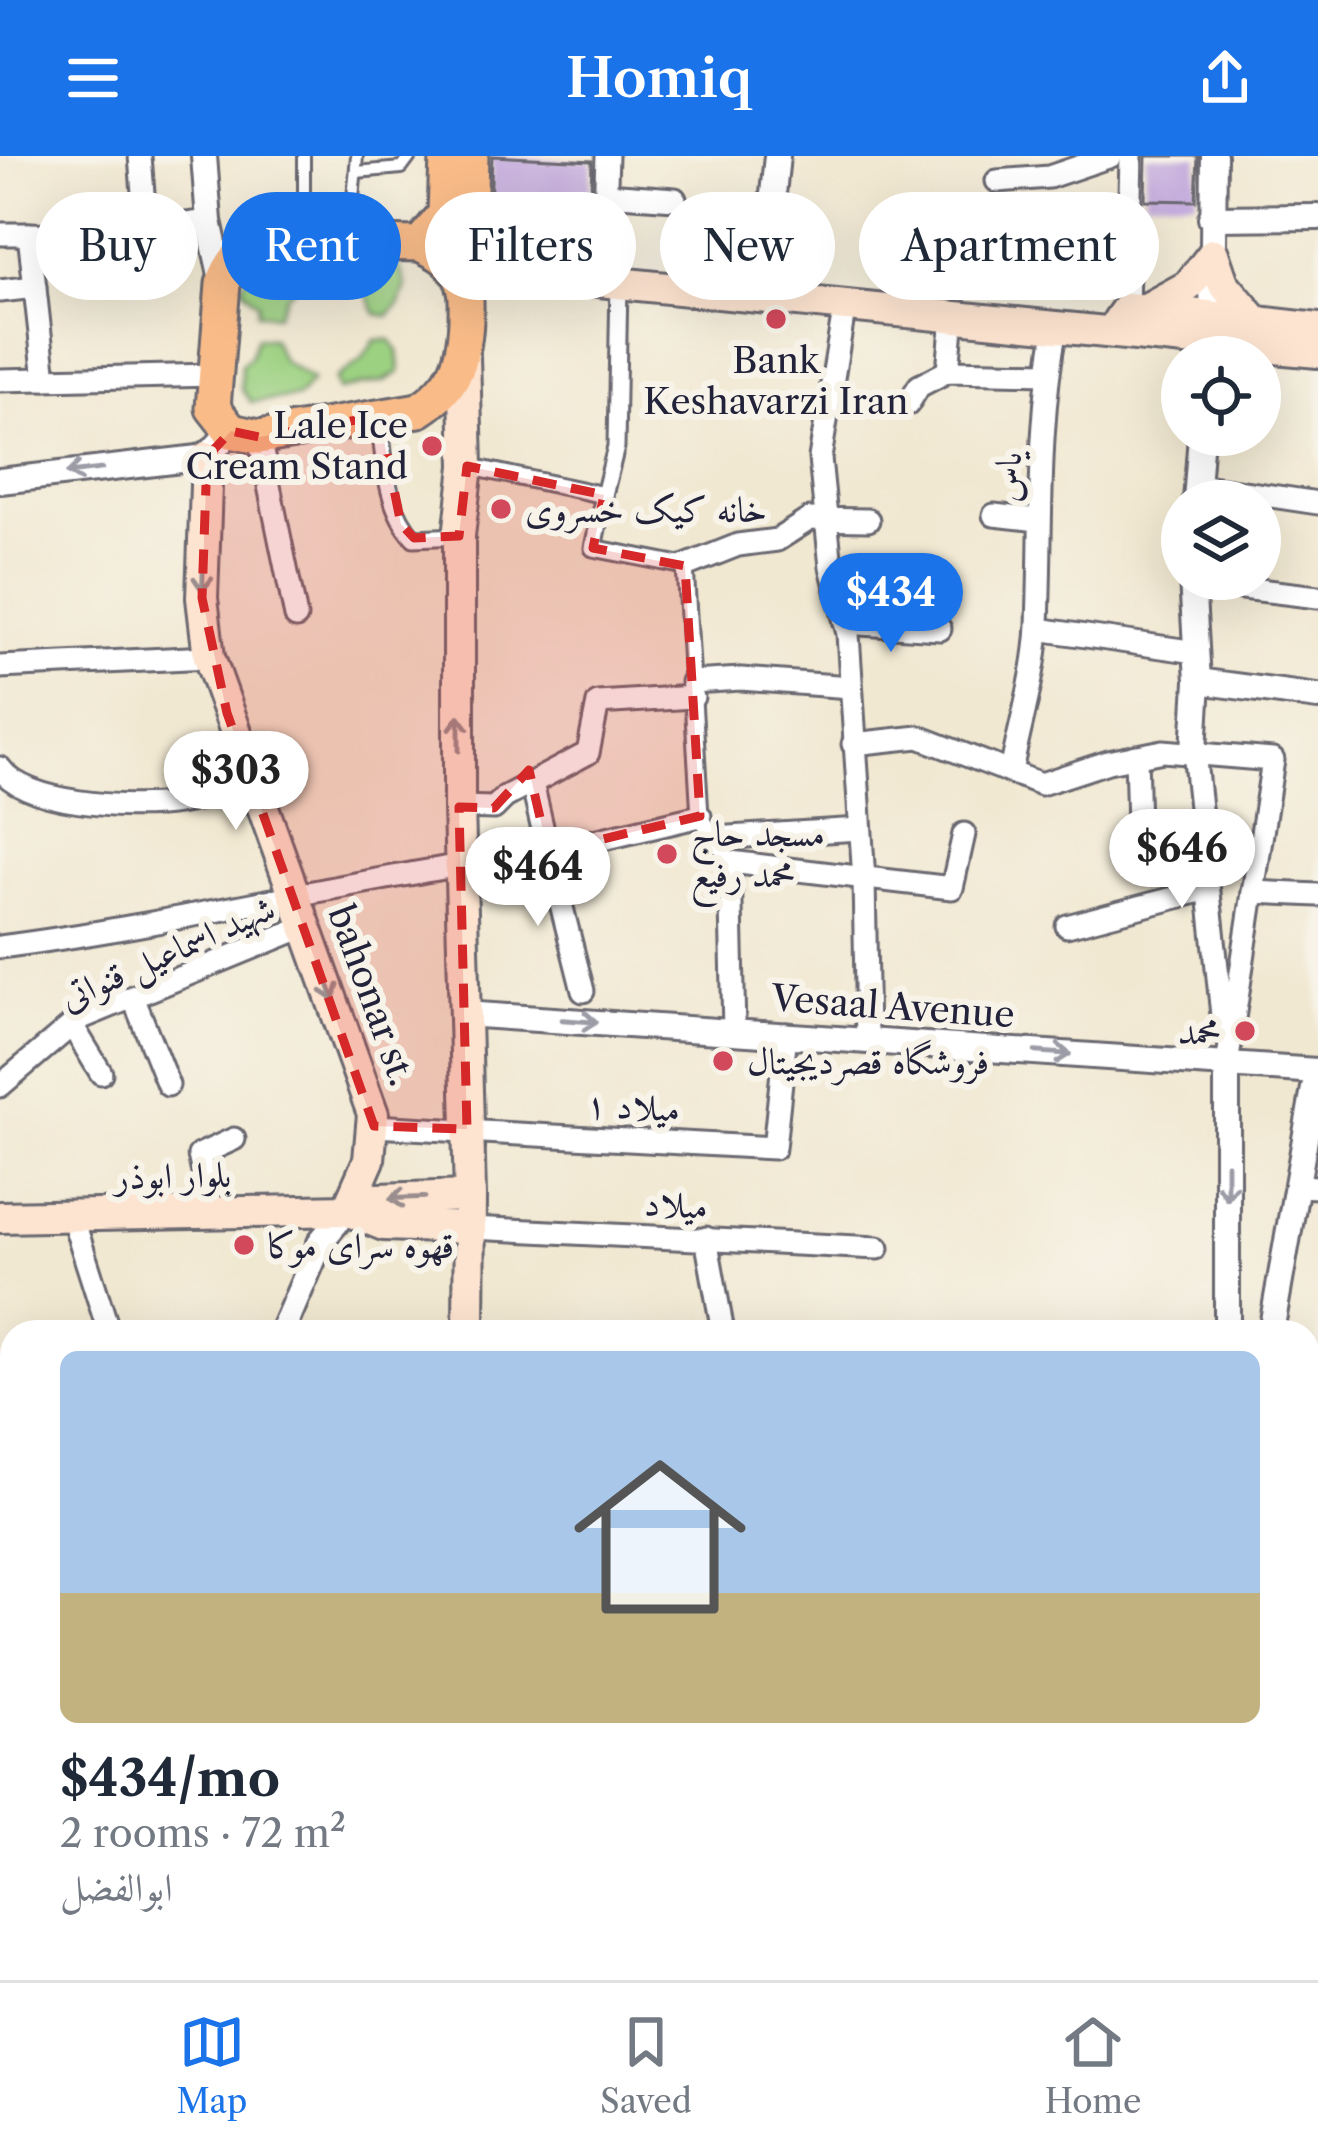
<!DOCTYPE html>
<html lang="en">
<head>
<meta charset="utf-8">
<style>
  body { margin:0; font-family:"Libre Caslon Text",Amiri,serif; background:#f2f2f3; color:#1f2937; height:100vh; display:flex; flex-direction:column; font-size:45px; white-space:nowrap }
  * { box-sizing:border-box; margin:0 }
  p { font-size:39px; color:#747a83 }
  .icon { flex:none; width:66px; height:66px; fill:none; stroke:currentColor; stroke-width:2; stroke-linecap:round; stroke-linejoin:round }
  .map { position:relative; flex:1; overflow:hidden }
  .side { position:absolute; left:0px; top:1164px; width:1320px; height:660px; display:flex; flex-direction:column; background:#fff; border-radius:36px 36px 0 0; box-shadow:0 12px 48px #0002 }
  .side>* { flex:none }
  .top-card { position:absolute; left:36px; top:36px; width:1248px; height:108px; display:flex; gap:24px }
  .controls { position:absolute; left:1161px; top:180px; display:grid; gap:24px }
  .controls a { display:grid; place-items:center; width:120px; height:120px; border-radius:50%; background:#fff; box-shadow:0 12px 48px #0002; font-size:60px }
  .price { position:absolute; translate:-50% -102px; padding:0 27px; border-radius:42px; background:#fff; color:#222; font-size:39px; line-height:78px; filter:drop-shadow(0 3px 6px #0008) }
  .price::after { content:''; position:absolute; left:50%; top:72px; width:36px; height:27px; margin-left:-18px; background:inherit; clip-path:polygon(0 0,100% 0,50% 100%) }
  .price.selected { background:#1a73e8; color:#fff }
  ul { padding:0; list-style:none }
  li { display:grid; align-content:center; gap:24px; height:636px; padding:0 60px }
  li+li { border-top:3px solid #e0e1e3 }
  li span { display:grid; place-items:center; height:372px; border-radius:18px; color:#555 }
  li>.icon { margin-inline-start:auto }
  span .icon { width:216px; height:216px; fill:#fffc; stroke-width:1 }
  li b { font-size:51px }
  .pill { padding:0 42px; border-radius:54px; background:#fff; box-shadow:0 12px 48px #0002; font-size:42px; line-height:108px }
  .pill.selected { background:#1a73e8; color:#fff }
  header { display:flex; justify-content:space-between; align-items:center; height:156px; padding:0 60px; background:#1a73e8; color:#fff; font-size:54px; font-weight:600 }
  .tab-bar { display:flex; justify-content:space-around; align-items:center; height:168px; border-top:3px solid #e0e1e3; background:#fff; font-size:33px; color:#747a83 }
  .tab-bar a { display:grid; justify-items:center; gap:6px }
  .tab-bar .selected { color:#1a73e8 }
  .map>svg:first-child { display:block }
</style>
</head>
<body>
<header><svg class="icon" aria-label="menu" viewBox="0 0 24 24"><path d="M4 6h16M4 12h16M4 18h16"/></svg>Homiq<svg class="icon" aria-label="share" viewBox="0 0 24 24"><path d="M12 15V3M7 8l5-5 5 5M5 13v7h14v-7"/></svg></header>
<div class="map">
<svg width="1318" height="1824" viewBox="0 0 1318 1824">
  <rect width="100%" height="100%" fill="#f7f3e8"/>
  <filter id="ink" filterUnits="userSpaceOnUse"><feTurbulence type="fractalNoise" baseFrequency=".00833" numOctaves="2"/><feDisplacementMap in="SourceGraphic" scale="24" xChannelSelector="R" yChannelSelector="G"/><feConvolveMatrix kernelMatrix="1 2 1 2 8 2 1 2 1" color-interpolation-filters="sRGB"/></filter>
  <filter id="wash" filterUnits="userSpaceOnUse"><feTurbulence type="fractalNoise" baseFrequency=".004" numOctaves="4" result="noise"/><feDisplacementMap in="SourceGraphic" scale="48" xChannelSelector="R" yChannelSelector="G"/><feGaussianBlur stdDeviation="2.7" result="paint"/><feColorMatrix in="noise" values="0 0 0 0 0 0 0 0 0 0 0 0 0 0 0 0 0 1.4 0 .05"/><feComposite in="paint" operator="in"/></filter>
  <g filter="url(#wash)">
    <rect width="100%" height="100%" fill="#f1e8d1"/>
    <path fill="#ecd1ea" d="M875 1812H1212L1211 1824H874Z"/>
    <g fill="#9dd182" stroke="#607a5e" stroke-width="3">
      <path d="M269 104 301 108 307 117 286 140 277 159 257 157 258 147 242 131 252 106Z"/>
      <path d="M389 105 399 109 406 130 400 147 388 160 376 158 363 131 345 120V106Z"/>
      <path d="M256 182H272L282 204 312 224 298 241 251 246 241 233V209L250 201Z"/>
      <path d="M375 184H391L398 195 400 216 384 225 338 234 335 223 362 204Z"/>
    </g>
    <g id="blocks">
      <g fill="#bea3db">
        <path d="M492 0 592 5 590 63 490 52Z"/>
        <path d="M1146 0H1198L1196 45 1145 44Z"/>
      </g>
    </g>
  </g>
  <g filter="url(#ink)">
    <use href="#blocks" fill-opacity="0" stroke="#6a6770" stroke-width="3"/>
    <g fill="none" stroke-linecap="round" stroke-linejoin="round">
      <g stroke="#6a6770" stroke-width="16">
        <g id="service">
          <path d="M356 16 402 12 411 0"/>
          <path d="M304 83V0"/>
          <path d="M349 84 357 0"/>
          <path d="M950 1824 951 1812"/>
        </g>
      </g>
      <g stroke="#6a6770" stroke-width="21">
        <g id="pedestrian">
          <path d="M379 260C384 301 385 352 414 382L459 380"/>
          <path d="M467 310 604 339 616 291 619 125"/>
          <path d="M604 339 593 392 685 410 700 660 730 706"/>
        </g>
      </g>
      <g stroke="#6a6770" stroke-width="27">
        <g id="minor">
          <path d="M140 0 146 74"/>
          <path d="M997 25 1049 21 1111 0"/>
          <path d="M606 38 675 43"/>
          <path d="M0 78H29L45 223"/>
          <path d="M29 78 98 80 209 65"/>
          <path d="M603 107 607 0"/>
          <path d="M97 129 98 80"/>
          <path d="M0 135 35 131"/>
          <path d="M845 148 820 302 831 411 848 478 864 724 867 884"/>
          <path d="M1127 152 1131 0"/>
          <path d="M948 215 953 160"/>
          <path d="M0 224 215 219"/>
          <path d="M908 248 919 230 948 215 1047 217"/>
          <path d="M259 281 296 461"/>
          <path d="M1197 329 1318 347"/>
          <path d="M994 359 1038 364"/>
          <path d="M685 410 738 389 777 384 810 363 868 364"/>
          <path d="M1192 426 1318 441"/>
          <path d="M845 467 940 473"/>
          <path d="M1038 473 1196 496"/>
          <path d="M0 511 209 501"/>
          <path d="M692 526 741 523 850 531"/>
          <path d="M853 588 919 581 1041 628 1108 606 1163 595 1273 604 1227 909"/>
          <path d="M1194 595 1224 878"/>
          <path d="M1136 600 1138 670"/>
          <path d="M0 612C25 649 129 653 170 648 198 645 225 634 252 624"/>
          <path d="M1011 616C1020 568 1036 517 1038 469 1042 367 1037 272 1056 171"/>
          <path d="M532 627 548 696 700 660"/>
          <path d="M459 651 494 652 505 641 588 597 598 547 693 541"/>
          <path d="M714 682 860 673"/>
          <path d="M548 696 583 835"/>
          <path d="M1253 736 1318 739"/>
          <path d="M1067 770 1208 733"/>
          <path d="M0 791C155 771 307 734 462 709"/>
          <path d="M133 841 168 929"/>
          <path d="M72 869 101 917"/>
          <path d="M734 875 730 706 952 732 964 678"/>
          <path d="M0 930 79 863 306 770"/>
          <path d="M374 970 774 992 786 878"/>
          <path d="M1297 1030 1318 1031"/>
          <path d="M212 1057 199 999 234 983"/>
          <path d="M72 1060 109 1176"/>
          <path d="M470 1072 878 1092"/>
          <path d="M706 1082 723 1176"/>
          <path d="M1308 1310 1318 1309"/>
          <path d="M1308 1550 1318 1548"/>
          <path d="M0 1670 12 1672"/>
          <path d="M1308 1758 1318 1814"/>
          <path d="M0 1798 12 1803"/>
          <path d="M35 1812 65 1824"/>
          <path d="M785 1812 795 1824"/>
          <path d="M295 1824 296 1812"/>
          <path d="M605 1824V1812"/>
          <path d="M689 1824 692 1815 702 1812"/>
        </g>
      </g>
      <g stroke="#6a6770" stroke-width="30">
        <g id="tertiary">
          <path d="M204 0 209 65 223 128"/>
          <path d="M1211 62 1318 61"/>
          <path d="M764 124 777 0"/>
          <path d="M1212 175 1214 0"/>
          <path d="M0 325 207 301 231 275"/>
          <path d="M1196 345 1201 279"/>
          <path d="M1192 423 1198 525 1194 595"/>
          <path d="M1198 525 1318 541"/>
          <path d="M463 858 1317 915 1271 1176"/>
          <path d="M282 1176 321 1085 347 1054"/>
          <path d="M1227 1176V909"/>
          <path d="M1308 1205 1318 1204"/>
          <path d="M0 1324 12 1322"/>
          <path d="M1308 1657 1318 1655"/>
          <path d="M0 1747 12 1717"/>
          <path d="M1216 1824V1812"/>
          <path d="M1238 1824V1812"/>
        </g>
      </g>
      <g stroke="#6a6770" stroke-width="36">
        <g id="secondary">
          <path d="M1213 98 1223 127 1255 165"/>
          <path d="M469 112 1185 184 1193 177 1195 166 1190 158 1127 152 1118 165 1124 176"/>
          <path d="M1146 153 1188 130 1213 98"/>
          <path d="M1190 158 1318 173"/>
          <path d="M1185 184 1318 196"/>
          <path d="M464 200 467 310 459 380V651L470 1040 469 1176"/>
          <path d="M207 301 202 442 209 501 373 958 369 1004 347 1054"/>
          <path d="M347 1054 384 1069 470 1072"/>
          <path d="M0 1061 347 1054 377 1043 470 1040"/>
          <path d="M459 1824V1812"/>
        </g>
      </g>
      <g stroke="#6a6770" stroke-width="39">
        <g id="primary">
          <path d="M261 85 420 88C435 95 449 102 458 117 468 132 466 146 466 164 464 205 455 231 419 254L259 281 231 275 213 252 223 128C231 106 241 96 261 85Z"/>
          <path d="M420 88 445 58 447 0"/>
          <path d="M467 136 471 0"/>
        </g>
      </g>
      <use href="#service" stroke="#fff" stroke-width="10"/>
      <use href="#pedestrian" stroke="#fff" stroke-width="15"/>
      <use href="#minor" stroke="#fff" stroke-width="21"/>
      <use href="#tertiary" stroke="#fff" stroke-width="24"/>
      <use href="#secondary" stroke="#fde4d0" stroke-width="30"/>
      <use href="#primary" stroke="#f9bc89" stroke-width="33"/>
    </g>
    <defs><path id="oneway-shaft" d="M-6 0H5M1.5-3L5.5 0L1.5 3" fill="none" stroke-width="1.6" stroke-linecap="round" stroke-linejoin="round" transform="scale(3)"/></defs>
    <g stroke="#9c9ca7">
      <use href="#oneway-shaft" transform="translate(84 315) rotate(173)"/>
      <use href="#oneway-shaft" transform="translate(580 865) rotate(4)"/>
      <use href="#oneway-shaft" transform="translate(1053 897) rotate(4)"/>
      <use href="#oneway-shaft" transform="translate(1227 1026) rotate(90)"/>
    </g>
    <g stroke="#9a8d8d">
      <use href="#oneway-shaft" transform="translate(203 418) rotate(92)"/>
      <use href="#oneway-shaft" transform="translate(459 577) rotate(-90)"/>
      <use href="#oneway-shaft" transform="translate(328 828) rotate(70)"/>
      <use href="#oneway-shaft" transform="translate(407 1042) rotate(178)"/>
    </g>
  </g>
  <path fill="#d62828" fill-opacity="0.2" stroke="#d62828" stroke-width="9" stroke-dasharray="24 15" stroke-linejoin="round" d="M379 260 401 368 414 382 459 380 467 310 604 339 593 392 685 410 700 660 548 696 529 614 494 652 459 651 467 973 374 970 227 557 202 442 207 301 231 275 259 281Z"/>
  <g fill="#d1495b" stroke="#f7f3e8" stroke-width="4.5">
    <circle cx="776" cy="163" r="12"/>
    <circle cx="432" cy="290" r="12"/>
    <circle cx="501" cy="353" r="12"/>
    <circle cx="667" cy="698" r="12"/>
    <circle cx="1245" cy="875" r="12"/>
    <circle cx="723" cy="905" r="12"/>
    <circle cx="244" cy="1089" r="12"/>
  </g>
  <g text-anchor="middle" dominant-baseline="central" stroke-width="12" stroke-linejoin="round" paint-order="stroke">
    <g font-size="36" fill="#22223b" stroke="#f7f3e8" text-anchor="start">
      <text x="776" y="204" text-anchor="middle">Bank<tspan x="776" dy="41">Keshavarzi Iran</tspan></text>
      <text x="408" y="269" text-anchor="end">Lale Ice<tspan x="408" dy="41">Cream Stand</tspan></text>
      <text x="525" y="353">خانه کیک خسروی</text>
      <text x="691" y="677">مسجد حاج<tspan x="691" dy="41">محمد رفیع</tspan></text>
      <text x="1221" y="875" text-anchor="end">محمد</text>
      <text x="747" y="905">فروشگاه قصردیجیتال</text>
      <text x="268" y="1089">قهوه سرای موکا</text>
    </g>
    <g font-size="36" fill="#22223b" stroke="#f7f3e8">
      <text transform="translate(1007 321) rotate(-87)">یاس</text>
      <text transform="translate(167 796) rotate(-24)">شهید اسماعیل قنواتی</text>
      <text transform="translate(372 839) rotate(70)">bahonar st.</text>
      <text transform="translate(893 850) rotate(4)">Vesaal Avenue</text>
      <text transform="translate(633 950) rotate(3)">میلاد ۱</text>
      <text transform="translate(173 1019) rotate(-1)">بلوار ابوذر</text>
      <text transform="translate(676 1048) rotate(3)">میلاد</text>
    </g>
  </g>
</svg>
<div class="controls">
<a><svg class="icon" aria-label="locate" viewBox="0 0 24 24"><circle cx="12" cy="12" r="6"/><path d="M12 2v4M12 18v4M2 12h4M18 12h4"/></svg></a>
<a><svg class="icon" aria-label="layers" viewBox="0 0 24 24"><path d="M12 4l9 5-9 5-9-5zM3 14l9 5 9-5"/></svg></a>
</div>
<b class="price selected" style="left:891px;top:499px">$434</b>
<b class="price" style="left:236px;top:677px">$303</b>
<b class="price" style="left:1182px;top:755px">$646</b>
<b class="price" style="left:538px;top:773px">$464</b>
<div class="top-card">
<a class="pill">Buy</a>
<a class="pill selected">Rent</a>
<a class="pill">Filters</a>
<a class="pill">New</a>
<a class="pill">Apartment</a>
</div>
<section class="side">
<ul>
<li><span style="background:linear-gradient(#a9c7e8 65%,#c2b280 0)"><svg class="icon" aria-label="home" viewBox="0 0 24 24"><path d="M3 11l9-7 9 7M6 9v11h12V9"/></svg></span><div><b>$434/mo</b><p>2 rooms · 72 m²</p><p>ابوالفضل</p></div></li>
</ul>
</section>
</div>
<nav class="tab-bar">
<a class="selected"><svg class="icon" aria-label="map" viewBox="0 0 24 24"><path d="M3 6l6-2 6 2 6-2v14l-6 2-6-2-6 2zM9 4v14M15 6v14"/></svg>Map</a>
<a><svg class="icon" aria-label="saved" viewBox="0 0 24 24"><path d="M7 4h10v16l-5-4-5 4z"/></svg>Saved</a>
<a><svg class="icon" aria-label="home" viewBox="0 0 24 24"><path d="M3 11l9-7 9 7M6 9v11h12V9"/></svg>Home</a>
</nav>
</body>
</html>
